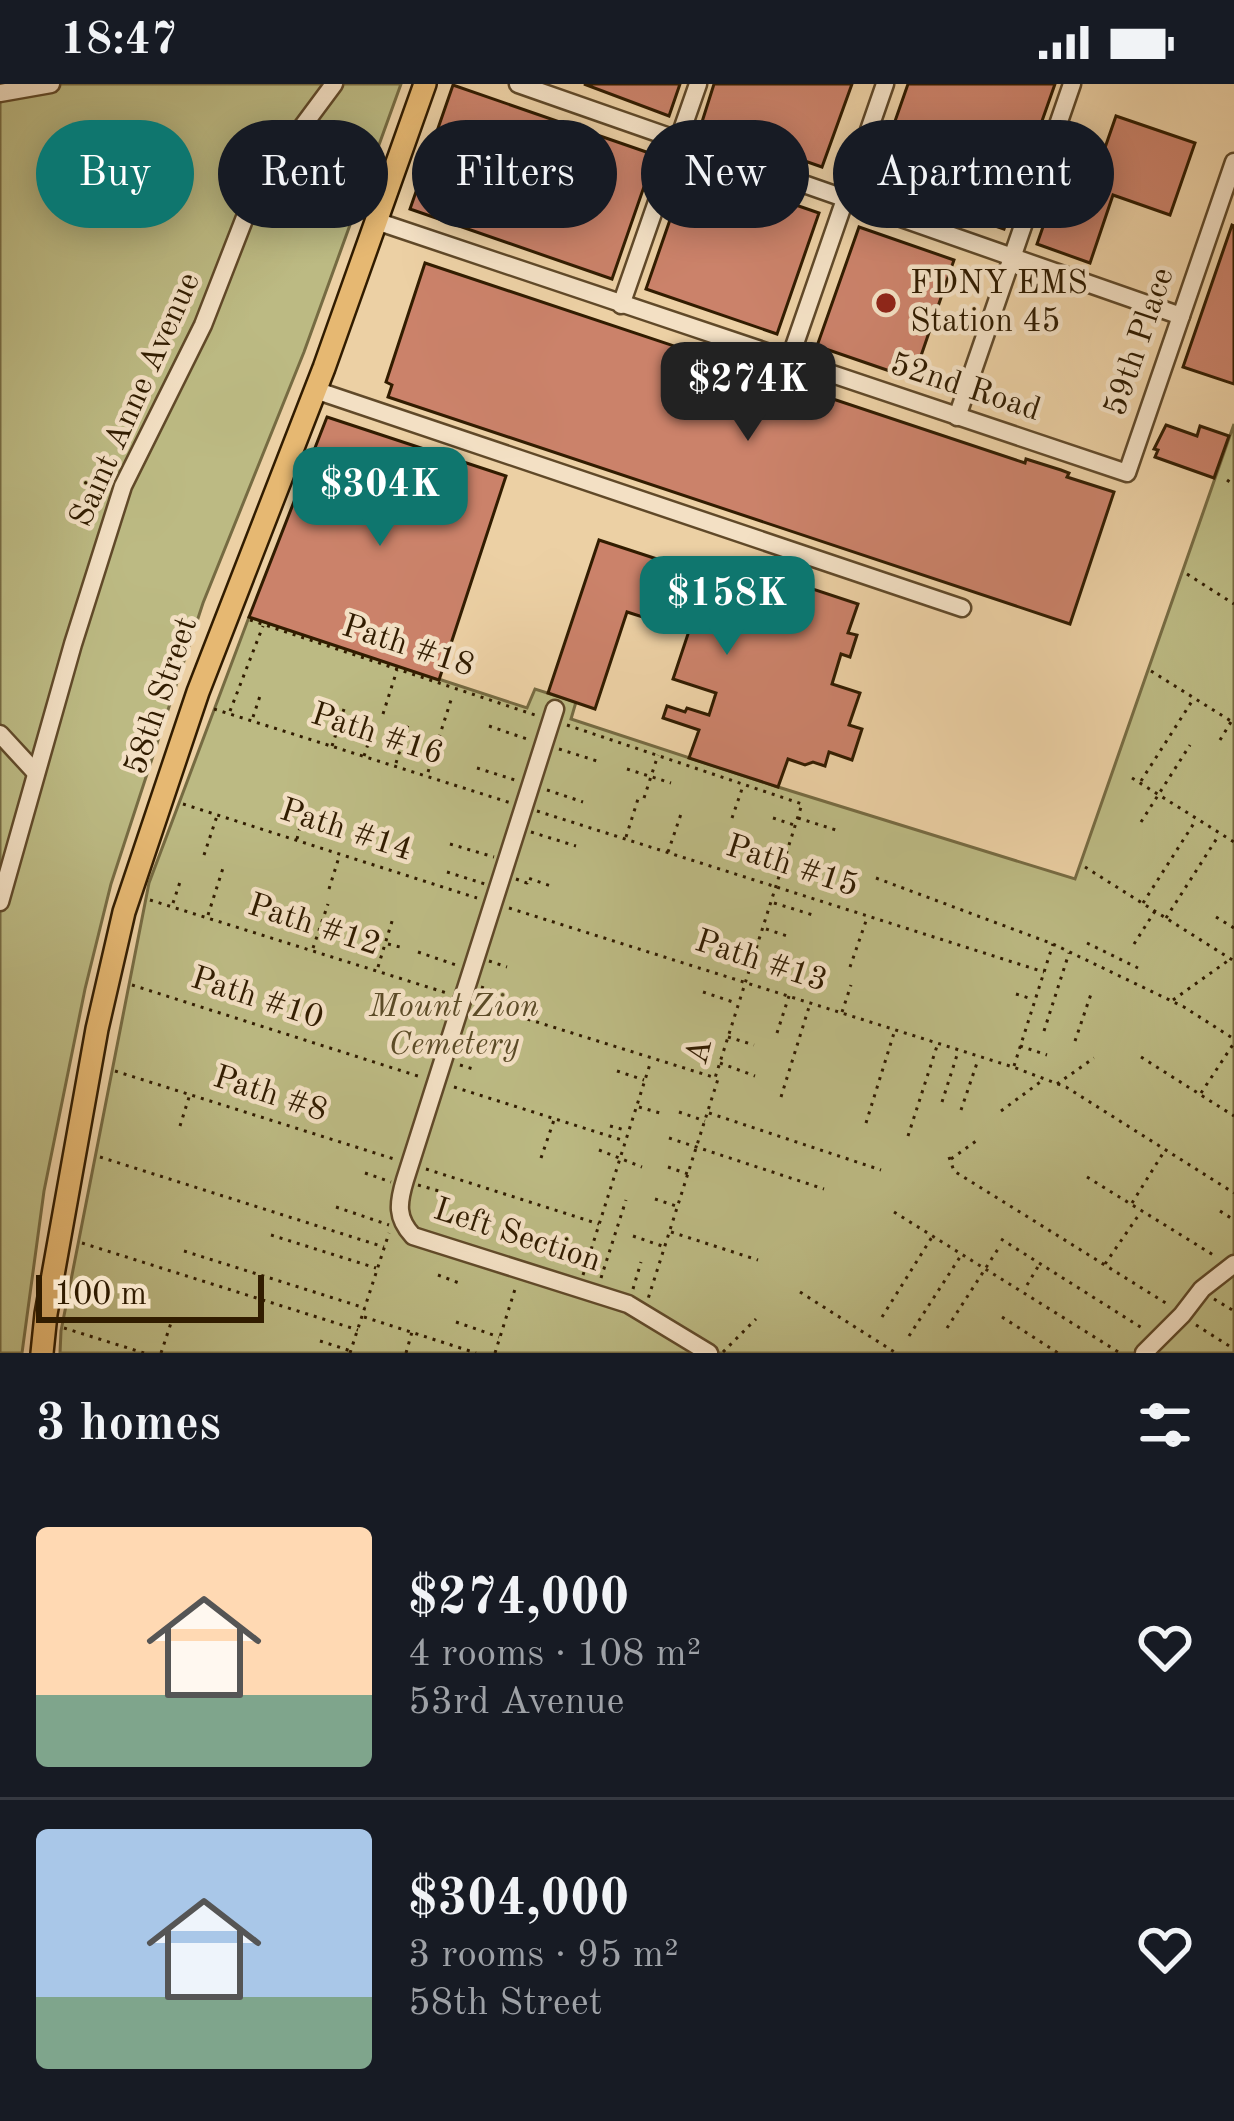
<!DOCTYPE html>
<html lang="en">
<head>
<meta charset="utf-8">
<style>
  body { margin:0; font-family:"Old Standard TT",serif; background:#242831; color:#f1f3f6; height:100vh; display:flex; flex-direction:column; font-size:45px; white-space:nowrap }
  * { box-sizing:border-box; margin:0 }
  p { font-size:39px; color:#9ea1a6 }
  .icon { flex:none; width:66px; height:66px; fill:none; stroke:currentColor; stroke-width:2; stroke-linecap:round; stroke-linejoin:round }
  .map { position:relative; height:1269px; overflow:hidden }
  .sheet { display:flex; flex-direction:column; background:#171b24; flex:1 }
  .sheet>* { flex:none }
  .banner { position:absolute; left:36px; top:36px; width:1164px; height:108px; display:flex; gap:24px }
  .scale { position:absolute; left:36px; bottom:30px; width:228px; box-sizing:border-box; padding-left:12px; border:6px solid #311c00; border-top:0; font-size:33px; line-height:42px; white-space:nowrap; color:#311c00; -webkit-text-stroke:9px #f3e0c4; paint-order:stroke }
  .price { position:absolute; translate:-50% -102px; padding:0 27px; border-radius:24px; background:#0f766e; color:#fff; font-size:39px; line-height:78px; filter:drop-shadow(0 3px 6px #0008) }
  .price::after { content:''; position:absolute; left:50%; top:72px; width:36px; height:27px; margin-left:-18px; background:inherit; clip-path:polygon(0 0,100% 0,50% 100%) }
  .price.active { background:#222; color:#fff }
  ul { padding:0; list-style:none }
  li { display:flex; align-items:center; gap:36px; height:300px; padding:0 36px }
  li+li { border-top:3px solid #363941 }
  li span { display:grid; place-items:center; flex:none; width:336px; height:240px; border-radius:12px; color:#555 }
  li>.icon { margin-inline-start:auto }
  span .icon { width:144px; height:144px; fill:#fffc; stroke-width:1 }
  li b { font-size:51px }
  h2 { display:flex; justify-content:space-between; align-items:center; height:144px; padding:0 36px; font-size:51px }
  .tag { padding:0 42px; border-radius:54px; background:#171b24; box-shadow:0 6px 30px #0003; font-size:42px; line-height:108px }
  .tag.active { background:#0f766e; color:#fff }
  .status { display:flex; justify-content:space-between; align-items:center; height:84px; padding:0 60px; background:#171b24; direction:ltr }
  .status svg { height:33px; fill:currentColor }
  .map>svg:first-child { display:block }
</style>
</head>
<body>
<div class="status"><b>18:47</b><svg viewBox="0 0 49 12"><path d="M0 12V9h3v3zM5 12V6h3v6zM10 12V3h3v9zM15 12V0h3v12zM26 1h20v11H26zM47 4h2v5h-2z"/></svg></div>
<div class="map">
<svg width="1234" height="1269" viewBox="0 0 1234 1269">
  <rect width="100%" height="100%" fill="#ecd0a4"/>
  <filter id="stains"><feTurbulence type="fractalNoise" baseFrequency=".00167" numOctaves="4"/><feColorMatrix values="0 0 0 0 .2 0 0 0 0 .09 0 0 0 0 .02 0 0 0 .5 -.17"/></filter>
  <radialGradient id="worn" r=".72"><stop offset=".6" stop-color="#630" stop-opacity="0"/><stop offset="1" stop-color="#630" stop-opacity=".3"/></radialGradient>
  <g fill="#bcba83" stroke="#766b42" stroke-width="3">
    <path d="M0 0H401L304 268 203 519 111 800 85 905 44 1107 22 1269H0Z"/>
    <path d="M1234 340V1269H60L61 1247 149 799 249 533 527 624 535 605 576 618 571 635 778 703 1075 795Z"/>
  </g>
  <g fill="#cb826a" stroke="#311c00" stroke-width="3">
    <path d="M584 0H680L669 32Z"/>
    <path d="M714 0H852L822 83 701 41Z"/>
    <path d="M908 0H1055L1004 145 873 100Z"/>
    <path d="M453 1 655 71 612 195 410 125Z"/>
    <path d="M1116 32 1195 59 1170 131 1113 111 1090 179 1037 160 1060 94 1091 104Z"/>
    <path d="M688 84 819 129 777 250 646 205Z"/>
    <path d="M1232 141 1234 142V300L1183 283Z"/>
    <path d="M859 143 954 176 913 295 817 262Z"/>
    <path d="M425 179 1025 379 1026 375 1061 386 1069 389 1067 393 1114 408 1070 540 388 313 392 301 386 298Z"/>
    <path d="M327 333 506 392 439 596 249 533Z"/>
    <path d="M1166 341 1197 352 1200 342 1229 352 1214 394 1155 373 1158 366 1154 365Z"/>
    <path d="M599 456 715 494 722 475 858 520 848 549 857 551 850 573 841 570 832 600 860 609 849 641 862 645 852 676 829 668 825 682 813 678 805 681 788 675 778 703 689 674 699 646 663 634 667 622 685 628 687 624 709 631 716 609 673 595 697 523 671 526 652 536 627 528 595 625 548 609Z"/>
  </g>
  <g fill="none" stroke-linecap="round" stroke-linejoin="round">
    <g stroke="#604929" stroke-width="21">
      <g id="minor">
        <path d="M518 0 1181 232"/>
        <path d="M0 9 51 0"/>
        <path d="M376 137 1127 389 1234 78"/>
        <path d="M621 221 698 0"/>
        <path d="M789 277 885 0"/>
        <path d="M315 306 962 524"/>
        <path d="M957 333 1072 0"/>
        <path d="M555 625 405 1096C398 1119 396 1134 413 1152L628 1220 709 1269"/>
        <path d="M0 650 36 689"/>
        <path d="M0 818 73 560 123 402 203 241 256 105 334 0"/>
        <path d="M1144 1269 1182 1231 1202 1205 1234 1180"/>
      </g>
    </g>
    <g stroke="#311c00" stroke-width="26">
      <path id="major" d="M42 1269 46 1230 97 945 124 828 198 608 324 284 425 0"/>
    </g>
    <g stroke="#311c00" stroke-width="3" stroke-dasharray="3 6" stroke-linecap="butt">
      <path d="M1227 396 1234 401"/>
      <path d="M1187 490 1234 520"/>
      <path d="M250 536 535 631"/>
      <path d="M1151 587 1234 639"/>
      <path d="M214 625 511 719"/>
      <path d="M230 627 263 542"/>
      <path d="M383 630 397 586"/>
      <path d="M253 633 260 612"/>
      <path d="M567 641 802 720 715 994 718 995 648 1215"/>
      <path d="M489 642 527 655"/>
      <path d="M1220 656 1231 638"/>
      <path d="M332 662 344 625"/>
      <path d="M559 665 597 677"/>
      <path d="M364 672 371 651"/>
      <path d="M396 679 408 641"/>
      <path d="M477 684 515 696"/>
      <path d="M627 685 671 699"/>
      <path d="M428 688 451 616"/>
      <path d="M1132 694 1234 758"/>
      <path d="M1141 697 1194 614"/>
      <path d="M547 706 583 718"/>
      <path d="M644 714 658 671"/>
      <path d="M183 720 477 814"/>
      <path d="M537 727 1044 888"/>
      <path d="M732 734 743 702"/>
      <path d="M773 734 794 741"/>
      <path d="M798 734 836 746"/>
      <path d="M1141 738 1190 661"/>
      <path d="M531 748 576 762"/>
      <path d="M626 753 638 715"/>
      <path d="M297 755 301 739"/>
      <path d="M450 760 494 773"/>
      <path d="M668 768 681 730"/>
      <path d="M745 768 783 781"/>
      <path d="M204 771 217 732"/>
      <path d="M1085 783 1234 877"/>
      <path d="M447 788 485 800"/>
      <path d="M876 794 1053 860 1184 923 1234 955"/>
      <path d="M516 795 527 799 528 794 551 802"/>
      <path d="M329 805 339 773"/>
      <path d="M150 816 450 910"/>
      <path d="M173 819 180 798"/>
      <path d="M774 819 813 831"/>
      <path d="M1143 819 1196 736"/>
      <path d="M509 824 1013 983 1066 1003 1234 1109"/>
      <path d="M208 831 224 781"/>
      <path d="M1216 833 1234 844"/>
      <path d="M1166 834 1219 751"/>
      <path d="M766 845 787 852"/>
      <path d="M1087 859 1138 884"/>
      <path d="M388 860 404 864"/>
      <path d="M1134 860 1155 827"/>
      <path d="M313 864 328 820"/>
      <path d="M418 868 459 882"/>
      <path d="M489 877 507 883"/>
      <path d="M378 883 393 834"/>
      <path d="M850 883 867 834"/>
      <path d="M132 901 421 993"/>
      <path d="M481 903 500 909"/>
      <path d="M703 908 736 919"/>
      <path d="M1016 910 1032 915"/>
      <path d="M1173 916 1229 876"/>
      <path d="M476 919 713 993"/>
      <path d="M420 926 443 933"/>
      <path d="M842 928 851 901"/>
      <path d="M1044 947 1069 869"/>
      <path d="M777 949 789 912"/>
      <path d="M398 953 428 969"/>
      <path d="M728 953 754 961"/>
      <path d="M1075 957 1091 910"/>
      <path d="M1020 962 1047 971"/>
      <path d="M1141 973 1234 1032"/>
      <path d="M720 979 755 992"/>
      <path d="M460 981 473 985"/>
      <path d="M1014 982 1053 860"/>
      <path d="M115 987 394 1075"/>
      <path d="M617 987 644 996"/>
      <path d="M1057 1000 1094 974"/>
      <path d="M454 1003 625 1057"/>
      <path d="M1201 1009 1234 959"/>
      <path d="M781 1013 809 923"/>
      <path d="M942 1018 958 968"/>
      <path d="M639 1023 660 1029"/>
      <path d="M961 1026 978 976"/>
      <path d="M1001 1027 1043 996"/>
      <path d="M679 1028 705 1037"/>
      <path d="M709 1029 881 1086"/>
      <path d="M866 1039 894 949"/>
      <path d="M180 1042 190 1010"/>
      <path d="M610 1042 625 1046"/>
      <path d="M908 1052 937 962"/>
      <path d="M669 1054 824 1105"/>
      <path d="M599 1066 642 1083"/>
      <path d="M100 1073 384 1163"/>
      <path d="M949 1073 954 1087 1169 1221"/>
      <path d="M541 1074 554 1036"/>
      <path d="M951 1075 979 1055"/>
      <path d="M668 1083 688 1090"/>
      <path d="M426 1085 599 1140"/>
      <path d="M365 1089 391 1098"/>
      <path d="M1087 1093 1215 1172"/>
      <path d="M418 1101 439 1107"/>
      <path d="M655 1115 676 1122"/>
      <path d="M1132 1119 1165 1066"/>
      <path d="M336 1123 389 1141"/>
      <path d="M1220 1127 1234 1136"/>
      <path d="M894 1128 1120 1269"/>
      <path d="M671 1148 758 1176"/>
      <path d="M271 1151 376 1184"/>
      <path d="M633 1152 665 1163"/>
      <path d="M1001 1155 1142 1244"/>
      <path d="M82 1159 358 1246"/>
      <path d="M184 1167 365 1224"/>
      <path d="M1105 1180 1138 1132"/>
      <path d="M438 1191 459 1199"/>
      <path d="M583 1191 651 977"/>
      <path d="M601 1194 626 1116"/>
      <path d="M1027 1201 1039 1181"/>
      <path d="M633 1205 641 1178"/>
      <path d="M800 1208 896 1269"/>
      <path d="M1214 1215 1234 1227"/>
      <path d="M364 1233 476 1269"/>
      <path d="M882 1233 932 1153"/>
      <path d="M1002 1233 1058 1269"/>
      <path d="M456 1238 499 1253"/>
      <path d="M1196 1241 1234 1265"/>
      <path d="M64 1244 144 1269"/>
      <path d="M947 1244 998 1165"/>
      <path d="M909 1252 960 1173"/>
      <path d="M320 1257 351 1267"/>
      <path d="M723 1268 756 1235"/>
      <path d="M161 1269 172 1236"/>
      <path d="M350 1269 389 1149"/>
      <path d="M406 1269 412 1248"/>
      <path d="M495 1269 516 1202"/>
    </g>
    <use href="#minor" stroke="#f3e0c4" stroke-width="16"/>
    <use href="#major" stroke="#e6b872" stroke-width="21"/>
  </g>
  <circle fill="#8f2418" stroke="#f3e0c4" stroke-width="4.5" cx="886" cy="219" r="12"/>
  <g text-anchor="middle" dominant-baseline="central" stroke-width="9" stroke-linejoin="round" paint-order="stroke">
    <g font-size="33" fill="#311c00" stroke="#f3e0c4" text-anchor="start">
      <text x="910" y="200">FDNY EMS<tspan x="910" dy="38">Station 45</tspan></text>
    </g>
    <g font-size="33" fill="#311c00" stroke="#f3e0c4">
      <text transform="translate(1140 258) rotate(-71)">59th Place</text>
      <text transform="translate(965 304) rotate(18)">52nd Road</text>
      <text transform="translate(136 316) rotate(-66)">Saint Anne Avenue</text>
      <text transform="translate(408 563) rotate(18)">Path #18</text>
      <text transform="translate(162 612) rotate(-71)">58th Street</text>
      <text transform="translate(377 651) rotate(18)">Path #16</text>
      <text transform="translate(346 747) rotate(18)">Path #14</text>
      <text transform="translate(792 783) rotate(18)">Path #15</text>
      <text transform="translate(314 842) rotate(18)">Path #12</text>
      <text transform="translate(761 878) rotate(18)">Path #13</text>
      <text transform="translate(257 915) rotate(18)">Path #10</text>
      <text transform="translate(700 968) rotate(-76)">A</text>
      <text transform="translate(270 1011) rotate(18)">Path #8</text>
      <text transform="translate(517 1152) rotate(18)">Left Section</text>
    </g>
    <g font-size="33" font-style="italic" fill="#5b4b27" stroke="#f3e0c4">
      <text x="454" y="923">Mount Zion<tspan x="454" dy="38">Cemetery</tspan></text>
    </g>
  </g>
  <rect width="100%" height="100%" filter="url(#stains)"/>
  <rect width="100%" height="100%" fill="url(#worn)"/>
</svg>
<div class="scale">100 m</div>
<b class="price active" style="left:748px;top:360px">$274K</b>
<b class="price" style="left:380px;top:465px">$304K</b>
<b class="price" style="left:727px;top:574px">$158K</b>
<div class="banner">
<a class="tag active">Buy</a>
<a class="tag">Rent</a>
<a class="tag">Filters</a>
<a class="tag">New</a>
<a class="tag">Apartment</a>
</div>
</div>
<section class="sheet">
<h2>3 homes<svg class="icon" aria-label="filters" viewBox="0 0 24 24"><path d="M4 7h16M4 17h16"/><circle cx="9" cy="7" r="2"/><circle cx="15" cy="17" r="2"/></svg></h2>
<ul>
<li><span style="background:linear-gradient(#ffd9b3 70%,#7fa58c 0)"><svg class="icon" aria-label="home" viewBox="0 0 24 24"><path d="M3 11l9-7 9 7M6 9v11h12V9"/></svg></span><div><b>$274,000</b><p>4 rooms · 108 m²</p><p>53rd Avenue</p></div><svg class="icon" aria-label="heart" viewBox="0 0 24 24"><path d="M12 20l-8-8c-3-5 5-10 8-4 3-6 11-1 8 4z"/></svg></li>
<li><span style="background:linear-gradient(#a9c7e8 70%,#7fa58c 0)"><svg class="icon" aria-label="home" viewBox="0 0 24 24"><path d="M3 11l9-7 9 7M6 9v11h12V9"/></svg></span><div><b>$304,000</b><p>3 rooms · 95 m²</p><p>58th Street</p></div><svg class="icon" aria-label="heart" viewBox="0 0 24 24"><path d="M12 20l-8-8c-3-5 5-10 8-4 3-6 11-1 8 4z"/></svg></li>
</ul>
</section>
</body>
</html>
